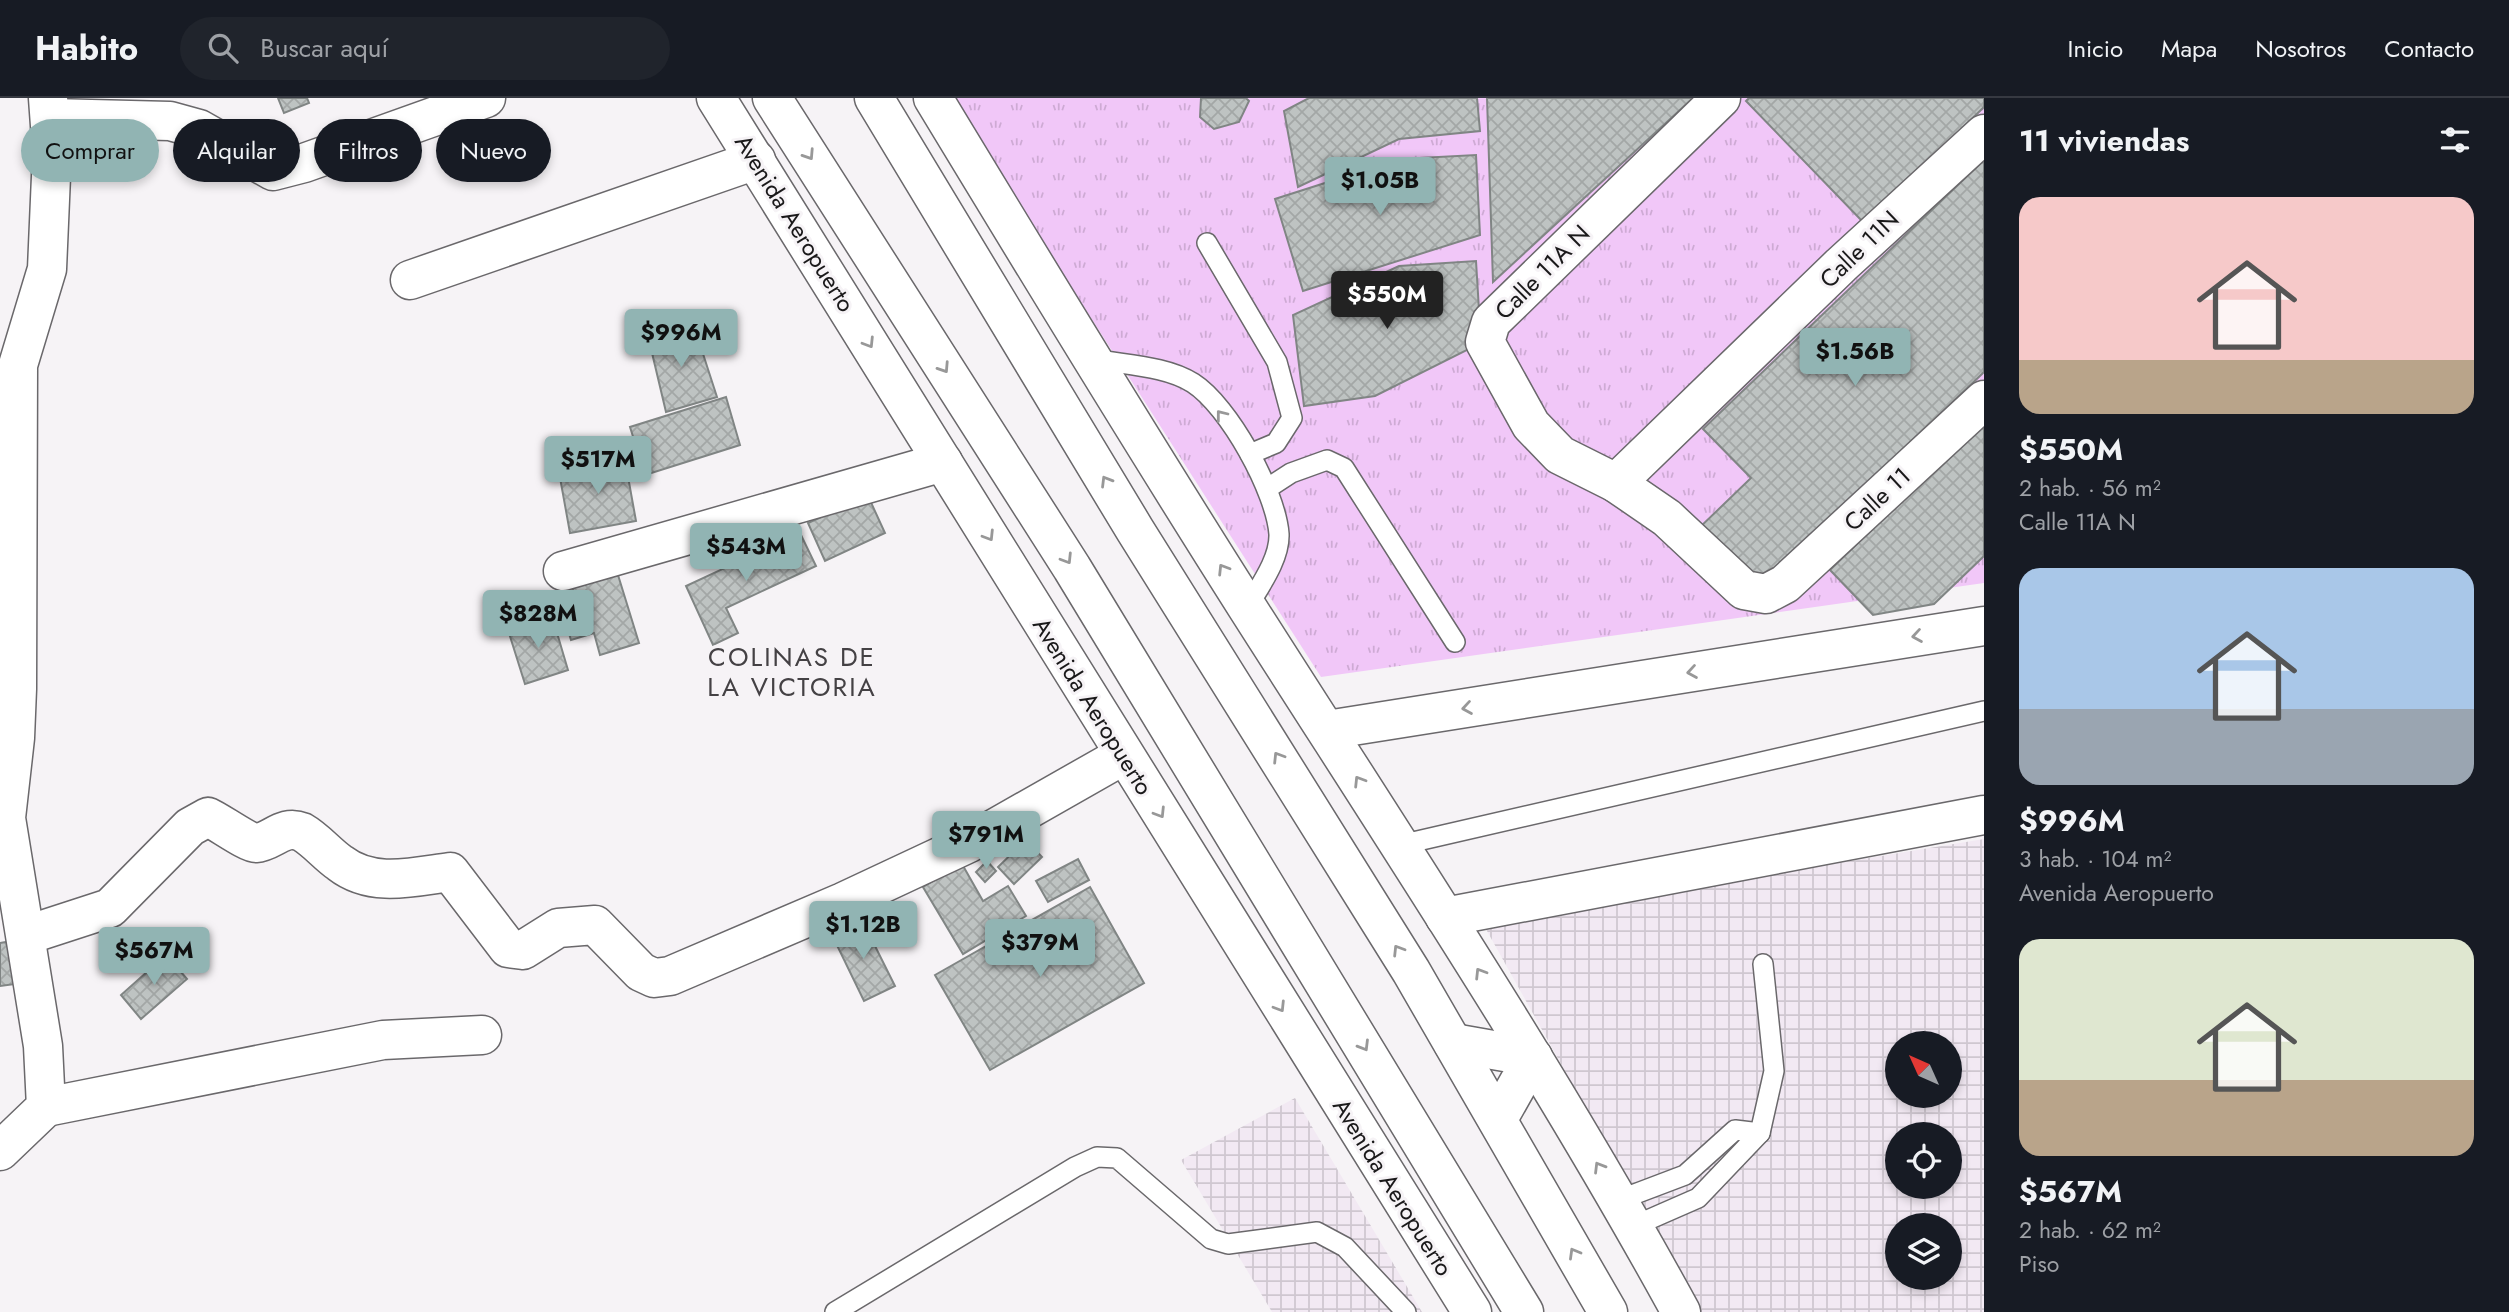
<!DOCTYPE html>
<html lang="es">
<head>
<meta charset="utf-8">
<style>
  body { margin:0; font-family:Jost,sans-serif; background:#20242c; color:#f1f3f6; height:100vh; display:flex; flex-direction:column; font-size:26px; white-space:nowrap }
  * { box-sizing:border-box; margin:0 }
  p { font-size:23px; color:#9ea1a6 }
  .icon { flex:none; width:38px; height:38px; fill:none; stroke:currentColor; stroke-width:2; stroke-linecap:round; stroke-linejoin:round }
  .map { position:relative; flex:1; overflow:hidden }
  .panel { display:flex; flex-direction:column; background:#171b24; width:525px }
  .panel>* { flex:none }
  .guide { position:absolute; left:21px; top:21px; width:665px; height:63px; display:flex; gap:14px }
  .needle { width:46px; rotate:315deg }
  .tools { position:absolute; left:1885px; top:933px; display:grid; gap:14px }
  .tools a { display:grid; place-items:center; width:77px; height:77px; border-radius:50%; background:#171b24; box-shadow:0 4px 10px #0003; font-size:35px }
  .price { position:absolute; translate:-50% -60px; padding:0 16px; border-radius:7px; background:#91b4b3; color:#111; font-size:23px; line-height:46px; filter:drop-shadow(0 2px 4px #0008) }
  .price::after { content:''; position:absolute; left:50%; top:42px; width:21px; height:16px; margin-left:-10px; background:inherit; clip-path:polygon(0 0,100% 0,50% 100%) }
  .price.current { background:#222; color:#fff }
  ul { padding:0; list-style:none }
  li { display:grid; align-content:center; gap:14px; height:371px; padding:0 35px }
  li span { display:grid; place-items:center; height:217px; border-radius:21px; color:#555 }
  li>.icon { margin-inline-start:auto }
  span .icon { width:126px; height:126px; fill:#fffc; stroke-width:1 }
  li b { font-size:30px }
  h2 { display:flex; justify-content:space-between; align-items:center; height:84px; padding:0 35px; font-size:30px }
  .chip { padding:0 24px; border-radius:32px; background:#171b24; box-shadow:0 4px 10px #0003; font-size:24px; line-height:63px }
  .chip.current { background:#91b4b3; color:#111 }
  header { display:flex; align-items:center; gap:42px; box-sizing:border-box; height:98px; padding:0 35px; background:#171b24; border-bottom:2px solid #363941 }
  header strong { font-size:33px }
  nav { display:flex; gap:38px; margin-inline-start:auto; font-size:24px }
  .search { width:490px; height:63px; background:#20242c; display:flex; align-items:center; gap:18px; box-sizing:border-box; padding:0 24px; border-radius:38px; color:#9ea1a6; font-size:26px }
  main { display:flex; flex:1; min-height:0 }
  .map>svg:first-child { display:block }
</style>
</head>
<body>
<header>
<strong>Habito</strong>
<div class="search"><svg class="icon" aria-label="search" viewBox="0 0 24 24"><circle cx="10" cy="10" r="6"/><path d="M15 15l6 6"/></svg>Buscar aquí</div>
<nav><a>Inicio</a><a>Mapa</a><a>Nosotros</a><a>Contacto</a></nav>
</header>
<main>
<div class="map">
<svg width="1984" height="1214" viewBox="0 0 1984 1214">
  <defs>
    <pattern id="industrial-grid" width="8" height="8" patternUnits="userSpaceOnUse" patternTransform="scale(1.75)"><rect width="8" height="8" fill="#f2e9f3"/><path d="M0 4h8M4 0v8" fill="none" stroke="#cfc7d0"/></pattern>
    <pattern id="grass-tufts" width="24" height="20" patternUnits="userSpaceOnUse" patternTransform="scale(1.75)"><rect width="24" height="20" fill="#f1c7f8"/><path d="M3 7l-1-3M5 7V3M7 7l1-3M15 17l-1-3M17 17v-4M19 17l1-3" fill="none" stroke="#ceaad4"/></pattern>
    <pattern id="building-cross-hatch" width="8" height="8" patternUnits="userSpaceOnUse" patternTransform="scale(1.75)"><rect width="8" height="8" fill="#bec3c2"/><path d="M0 0l8 8M0 8l8-8" fill="none" stroke="#a3a7a6"/></pattern>
  </defs>
  <rect width="100%" height="100%" fill="#f6f3f6"/>
  <g fill="url(#industrial-grid)" fill-rule="evenodd">
    <path d="M1984 741V1214H1699L1482 824ZM1897 945H1950V998H1897ZM1897 1036H1950V1088H1897ZM1897 1127H1950V1180H1897Z"/>
    <path d="M1295 1000 1422 1214H1272L1181 1062Z"/>
  </g>
  <path fill="url(#grass-tufts)" d="M950 0H1984V485L1321 579Z"/>
  <g fill="url(#building-cross-hatch)" stroke="#808584" stroke-width="2">
    <path d="M278 0H307L309 5 284 15Z"/>
    <path d="M1201 0H1246L1249 3 1239 24 1214 31 1200 19Z"/>
    <path d="M1309 0H1477L1480 33 1399 41 1298 89 1284 13Z"/>
    <path d="M1487 0H1693L1493 184Z"/>
    <path d="M1749 0H1984V9L1864 125 1746 3Z"/>
    <path d="M1476 57 1480 137 1303 193 1275 101 1400 61Z"/>
    <path d="M1984 62V274L1755 493 1697 432 1751 380 1703 331Z"/>
    <path d="M1476 163 1481 245 1375 298 1304 308 1293 217 1399 168Z"/>
    <path d="M694 228 717 299 666 314 648 238Z"/>
    <path d="M726 299 740 347 645 377 630 329Z"/>
    <path d="M1984 323V458L1934 506 1873 517 1830 472Z"/>
    <path d="M625 362 636 423 570 435 559 374Z"/>
    <path d="M868 398 885 435 825 463 808 425Z"/>
    <path d="M800 435 816 468 726 510 738 535 713 547 686 488Z"/>
    <path d="M614 464 639 545 600 557 594 535 571 542 560 507 576 502 569 478Z"/>
    <path d="M552 518 568 572 525 586 508 532Z"/>
    <path d="M1026 742 1042 759 1014 786 998 769Z"/>
    <path d="M1078 761 1089 782 1048 804 1036 783Z"/>
    <path d="M987 763 996 773 985 784 976 774Z"/>
    <path d="M962 766 983 803 1008 788 1026 818 963 856 923 789Z"/>
    <path d="M1090 789 1144 885 990 972 935 877Z"/>
    <path d="M862 822 895 888 864 903 832 837Z"/>
    <path d="M17 842 23 885 0 888V845Z"/>
    <path d="M166 857 187 881 141 921 121 897Z"/>
  </g>
  <g fill="none" stroke-linecap="round" stroke-linejoin="round">
    <g stroke="#6a686b" stroke-width="22">
      <g id="lane">
        <path d="M1207 145 1277 264 1292 320 1276 345 1250 356"/>
        <path d="M1094 261C1125 267 1167 268 1193 285 1229 308 1276 394 1279 436 1280 461 1259 489 1247 510"/>
        <path d="M1268 390 1291 375 1327 362 1344 370 1455 544"/>
        <path d="M1400 747 1984 613"/>
        <path d="M1619 1102 1685 1077 1735 1032 1760 1035"/>
        <path d="M1634 1128 1698 1100 1760 1035 1774 973 1763 866"/>
        <path d="M835 1214 1075 1069 1097 1059 1117 1060 1211 1141 1228 1146 1317 1134 1345 1149 1406 1214"/>
      </g>
    </g>
    <g stroke="#6a686b" stroke-width="41">
      <g id="street">
        <path d="M1721 0 1491 224 1485 244 1531 327 1560 357 1616 385 1667 420 1744 492 1766 496 1785 486 1984 302"/>
        <path d="M51 20 170 23 199 31 273 73 304 65 486 0"/>
        <path d="M410 182 756 62"/>
        <path d="M1616 385 1841 167 1984 36"/>
        <path d="M563 473 943 364"/>
        <path d="M1327 632 1984 528"/>
        <path d="M1445 819 1984 717"/>
        <path d="M27 837 110 810 190 729 208 719C219 724 248 745 256 745 272 744 283 726 302 734 316 742 327 756 340 765 372 790 413 779 450 774L508 850 523 852 558 830 595 827 641 874 654 880 670 878 843 804 969 745 1124 657"/>
        <path d="M46 1009 383 942 482 937"/>
        <path d="M0 1053 46 1009 43 948 6 720 15 640 17 591 18 267 47 171 52 55 48 0"/>
      </g>
    </g>
    <g stroke="#6a686b" stroke-width="41">
      <g id="secondary">
        <path d="M716 0 1472 1214"/>
        <path d="M772 0 1072 470 1524 1214"/>
        <path d="M874 0 1135 432 1411 873 1608 1214"/>
        <path d="M933 0C1036 170 1139 339 1245 506 1394 740 1548 971 1681 1214"/>
        <path d="M1453 945 1533 959 1498 1021"/>
      </g>
    </g>
    <use href="#lane" stroke="#fff" stroke-width="19"/>
    <use href="#street" stroke="#fff" stroke-width="38"/>
    <use href="#secondary" stroke="#fff" stroke-width="38"/>
  </g>
  <defs><path id="oneway-chevron" d="M-2-3.5L2.5 0L-2 3.5" fill="none" stroke-width="1.6" stroke-linecap="round" stroke-linejoin="round" transform="scale(1.75)"/></defs>
  <g stroke="#989898">
    <use href="#oneway-chevron" transform="translate(809 57) rotate(57)"/>
    <use href="#oneway-chevron" transform="translate(869 245) rotate(58)"/>
    <use href="#oneway-chevron" transform="translate(944 270) rotate(57)"/>
    <use href="#oneway-chevron" transform="translate(1221 317) rotate(-128)"/>
    <use href="#oneway-chevron" transform="translate(1106 383) rotate(-121)"/>
    <use href="#oneway-chevron" transform="translate(989 438) rotate(58)"/>
    <use href="#oneway-chevron" transform="translate(1067 461) rotate(58)"/>
    <use href="#oneway-chevron" transform="translate(1223 471) rotate(-122)"/>
    <use href="#oneway-chevron" transform="translate(1917 538) rotate(171)"/>
    <use href="#oneway-chevron" transform="translate(1692 574) rotate(171)"/>
    <use href="#oneway-chevron" transform="translate(1467 610) rotate(171)"/>
    <use href="#oneway-chevron" transform="translate(1278 659) rotate(-122)"/>
    <use href="#oneway-chevron" transform="translate(1359 683) rotate(-122)"/>
    <use href="#oneway-chevron" transform="translate(1160 715) rotate(58)"/>
    <use href="#oneway-chevron" transform="translate(1398 852) rotate(-122)"/>
    <use href="#oneway-chevron" transform="translate(1480 875) rotate(-122)"/>
    <use href="#oneway-chevron" transform="translate(1280 909) rotate(58)"/>
    <use href="#oneway-chevron" transform="translate(1364 948) rotate(59)"/>
    <use href="#oneway-chevron" transform="translate(1599 1069) rotate(-121)"/>
    <use href="#oneway-chevron" transform="translate(1574 1155) rotate(-120)"/>
  </g>
  <g text-anchor="middle" dominant-baseline="central" stroke-width="6" stroke-linejoin="round" paint-order="stroke">
    <g font-size="24" fill="#1a191a" stroke="#f6f3f6">
      <text transform="translate(795 125) rotate(58)">Avenida Aeropuerto</text>
      <text transform="translate(1859 151) rotate(-44)">Calle 11N</text>
      <text transform="translate(1542 174) rotate(-45)">Calle 11A N</text>
      <text transform="translate(1877 401) rotate(-43)">Calle 11</text>
      <text transform="translate(1093 608) rotate(58)">Avenida Aeropuerto</text>
      <text transform="translate(1393 1089) rotate(58)">Avenida Aeropuerto</text>
    </g>
    <g font-size="26" letter-spacing="2" fill="#444144" stroke="#f6f3f6">
      <text x="792" y="559">COLINAS DE<tspan x="792" dy="30">LA VICTORIA</tspan></text>
    </g>
  </g>
</svg>
<div class="tools">
<a><svg class="needle" viewBox="-14 -14 28 28"><path d="M0-13l5 13h-10z" fill="#e53935"/><path d="M0 13l5-13h-10z" fill="#9ea1a6"/></svg></a>
<a><svg class="icon" aria-label="locate" viewBox="0 0 24 24"><circle cx="12" cy="12" r="6"/><path d="M12 2v4M12 18v4M2 12h4M18 12h4"/></svg></a>
<a><svg class="icon" aria-label="layers" viewBox="0 0 24 24"><path d="M12 4l9 5-9 5-9-5zM3 14l9 5 9-5"/></svg></a>
</div>
<b class="price" style="left:1380px;top:119px">$1.05B</b>
<b class="price current" style="left:1387px;top:233px">$550M</b>
<b class="price" style="left:681px;top:271px">$996M</b>
<b class="price" style="left:1855px;top:290px">$1.56B</b>
<b class="price" style="left:598px;top:398px">$517M</b>
<b class="price" style="left:746px;top:485px">$543M</b>
<b class="price" style="left:538px;top:552px">$828M</b>
<b class="price" style="left:986px;top:773px">$791M</b>
<b class="price" style="left:863px;top:863px">$1.12B</b>
<b class="price" style="left:1040px;top:881px">$379M</b>
<b class="price" style="left:154px;top:889px">$567M</b>
<div class="guide">
<a class="chip current">Comprar</a>
<a class="chip">Alquilar</a>
<a class="chip">Filtros</a>
<a class="chip">Nuevo</a>
</div>
</div>
<section class="panel">
<h2>11 viviendas<svg class="icon" aria-label="filters" viewBox="0 0 24 24"><path d="M4 7h16M4 17h16"/><circle cx="9" cy="7" r="2"/><circle cx="15" cy="17" r="2"/></svg></h2>
<ul>
<li><span style="background:linear-gradient(#f6c9c9 75%,#b9a48a 0)"><svg class="icon" aria-label="home" viewBox="0 0 24 24"><path d="M3 11l9-7 9 7M6 9v11h12V9"/></svg></span><div><b>$550M</b><p>2 hab. · 56 m²</p><p>Calle 11A N</p></div></li>
<li><span style="background:linear-gradient(#a9c7e8 65%,#9aa5b1 0)"><svg class="icon" aria-label="home" viewBox="0 0 24 24"><path d="M3 11l9-7 9 7M6 9v11h12V9"/></svg></span><div><b>$996M</b><p>3 hab. · 104 m²</p><p>Avenida Aeropuerto</p></div></li>
<li><span style="background:linear-gradient(#dfe7d0 65%,#b9a48a 0)"><svg class="icon" aria-label="home" viewBox="0 0 24 24"><path d="M3 11l9-7 9 7M6 9v11h12V9"/></svg></span><div><b>$567M</b><p>2 hab. · 62 m²</p><p>Piso</p></div></li>
</ul>
</section>
</main>
</body>
</html>
